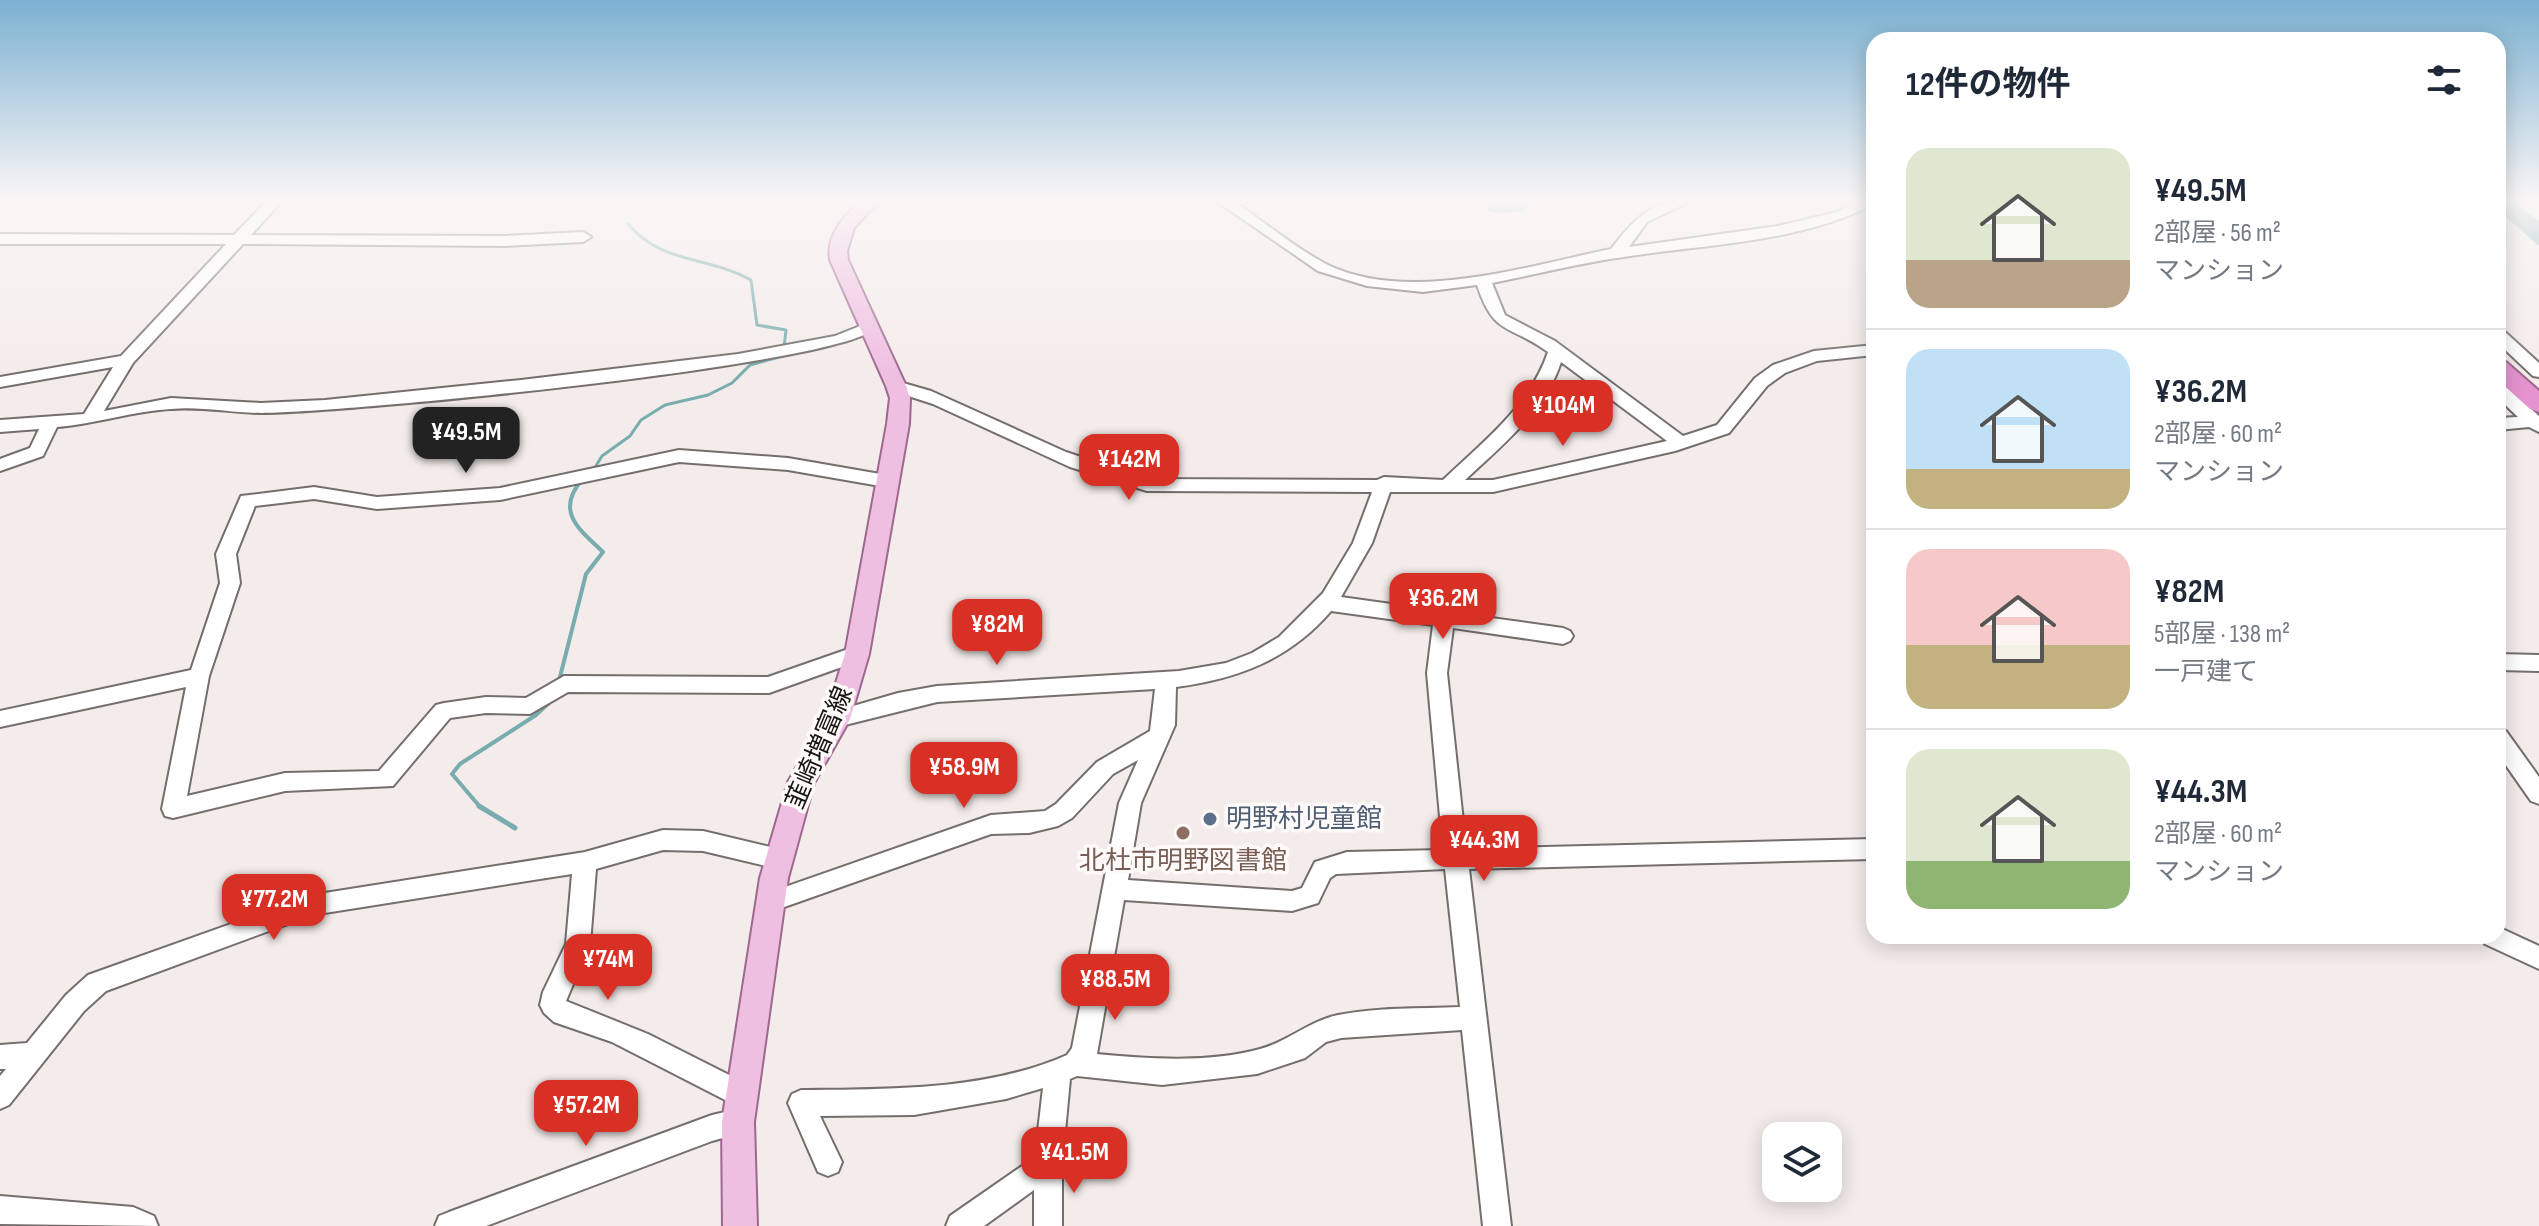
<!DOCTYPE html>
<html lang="ja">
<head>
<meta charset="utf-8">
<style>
  body { margin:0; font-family:"Sofia Sans Condensed","Noto Sans JP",sans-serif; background:#f6f6f7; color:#1f2937; height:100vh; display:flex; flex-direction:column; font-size:30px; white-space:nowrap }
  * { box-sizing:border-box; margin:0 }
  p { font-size:26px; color:#747a83 }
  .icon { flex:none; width:44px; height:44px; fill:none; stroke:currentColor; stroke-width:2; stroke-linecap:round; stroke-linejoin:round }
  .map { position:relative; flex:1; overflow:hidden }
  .sheet { position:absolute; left:1866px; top:32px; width:640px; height:912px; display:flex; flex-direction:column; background:#fff; border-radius:24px; box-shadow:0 4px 20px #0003 }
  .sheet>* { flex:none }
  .buttons { position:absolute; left:1762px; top:1122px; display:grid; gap:16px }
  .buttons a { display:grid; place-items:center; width:80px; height:80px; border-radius:16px; background:#fff; box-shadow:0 4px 20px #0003; font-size:40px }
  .price { position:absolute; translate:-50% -68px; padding:0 18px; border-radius:16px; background:#d93025; color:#fff; font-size:26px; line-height:52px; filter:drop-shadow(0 2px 4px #0008) }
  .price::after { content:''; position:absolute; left:50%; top:48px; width:24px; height:18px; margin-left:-12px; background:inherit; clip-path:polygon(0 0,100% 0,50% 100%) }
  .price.active { background:#222; color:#fff }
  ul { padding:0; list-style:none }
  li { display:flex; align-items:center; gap:24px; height:200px; padding:0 40px }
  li+li { border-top:2px solid #e0e1e3 }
  li span { display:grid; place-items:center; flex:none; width:224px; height:160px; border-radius:24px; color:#555 }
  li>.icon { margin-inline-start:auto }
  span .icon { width:96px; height:96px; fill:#fffc; stroke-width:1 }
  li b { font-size:34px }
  h2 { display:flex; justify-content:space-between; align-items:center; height:96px; padding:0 40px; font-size:34px }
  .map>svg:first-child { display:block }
</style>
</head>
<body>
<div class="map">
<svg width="2539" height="1226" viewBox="0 0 2539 1226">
  <rect width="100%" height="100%" fill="#f3ecea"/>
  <path fill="#78acae" d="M2498 200H2513L2539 221V246L2498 210Z"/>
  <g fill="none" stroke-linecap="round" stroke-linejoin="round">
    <path stroke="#78acae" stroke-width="3" d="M594 469 602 456 630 436 641 420 665 405 708 395 732 383 750 365 783 356 786 330 757 325 751 280C706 255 663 265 628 224"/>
    <g stroke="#78acae" stroke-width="4">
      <path d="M559 681 586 574 603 552C580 530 555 512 581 481"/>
      <path d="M481 808 452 774 460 764 536 715 552 700"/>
    </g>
    <path stroke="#78acae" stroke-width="5" d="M479 806 515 828"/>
    <path fill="#78acae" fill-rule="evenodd" d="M1539 200C1527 211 1498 219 1485 208L1494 203Z"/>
    <g stroke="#746e6c" stroke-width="4">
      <g id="minor">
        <path d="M268 200H283L251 235 505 236 583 232 591 237 583 242 505 246 243 244 133 363 104 411 171 398 261 403 325 400 521 380 738 354 835 336 870 322 878 327C840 366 341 413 262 413 232 413 200 406 171 409 133 411 95 424 57 427L43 456 0 471V459L30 448 39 429 0 432V420L84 414 113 367 0 387V377L121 356 226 244H0V234L234 235Z"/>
        <path d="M1215 200H1232C1262 220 1296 249 1328 265 1410 304 1527 266 1611 249 1634 219 1652 199 1693 200L1647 222 1629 247 1778 226 1837 212 1859 200H1874V204C1802 242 1710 244 1630 256 1584 262 1538 274 1492 283L1505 315 1555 341 1683 436 1717 425 1755 378 1773 365 1814 351 1874 345V355L1817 361 1785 373 1767 386 1729 433 1675 451 1493 492H1390L1372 543 1341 597 1563 628 1570 631 1573 636 1570 641 1563 644 1453 628 1447 673 1466 849 1874 839V859L1469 869 1511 1226H1483L1462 1030 1341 1038 1326 1042 1305 1058 1257 1074 1162 1085 1077 1076 1070 1079 1062 1164V1226H1034V1190L984 1226H946L950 1216 1035 1157 1043 1088 1006 1099 914 1115 820 1116 842 1162 838 1172 828 1176 818 1172 788 1103 792 1094 801 1090C887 1089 986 1091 1067 1055L1072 1048 1119 803 1138 760 1113 774 1072 818 1058 826 1029 833 991 834 770 912 762 909 758 902 762 895 991 815 1045 811 1056 804 1097 762 1150 731 1155 689 937 702 837 727 829 725 826 719 829 713 898 693 937 686 1179 671 1226 663 1252 653 1279 637 1323 593 1353 543 1372 492 1147 491 1070 467 933 404 890 390 887 386 890 382 896 381 931 391 1066 452 1147 479 1377 480 1384 477 1443 480C1483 442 1530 406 1548 352 1510 324 1494 337 1477 285L1423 292 1367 286 1318 271ZM1561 362 1667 441 1493 480H1465C1500 447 1546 410 1561 362ZM1331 611 1433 625 1427 673 1443 850 1347 852 1315 862 1302 888 1292 891 1128 880 1141 803 1175 725 1176 687C1238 679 1290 659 1331 611ZM1445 869 1460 1007C1421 1009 1376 1007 1338 1015 1309 1021 1289 1041 1260 1049 1210 1063 1148 1059 1097 1054L1124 900 1292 911 1318 903 1330 878 1336 874Z"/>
        <path d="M2498 329 2504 331 2539 363V377L2533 376 2498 343Z"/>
        <path d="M2498 384 2504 385 2539 416V432L2529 427 2498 430V418L2518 417 2498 398Z"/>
        <path d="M679 450 788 458 886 475 895 481 886 487 788 470 679 462 500 500 377 509 314 499 255 506 236 554 240 583 209 676 187 796 285 773 379 771 436 705 444 703 486 697 526 698 564 676 768 677 857 646 864 649 867 654 864 659 769 693 568 692 530 714 486 713 450 718 393 786 285 791 173 818 165 816 162 809 186 687 0 727V711L191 670 220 583 216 554 241 496 314 487 377 497 500 488Z"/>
        <path d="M2498 654 2539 655V671L2498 670Z"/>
        <path d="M2498 728 2506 731 2539 777V804L2531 801 2498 754Z"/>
        <path d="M663 830 703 831 779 849 787 852 791 859 787 866 779 869 703 851 663 850 596 869 590 944 566 1001 648 1034 751 1086 755 1095 751 1104 742 1108 733 1104 612 1042 554 1022 544 1013 540 1005 543 992 566 944 572 874 312 915 106 991 84 1011 9 1105 0 1109V1076L6 1069H0V1045L27 1043 66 995 88 975 312 895 585 852Z"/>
        <path d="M2498 927 2539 946V969L2485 944 2482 936H2498Z"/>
        <path d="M738 1109 747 1113 751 1122 747 1131 712 1141 486 1226H435L439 1216 449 1212 712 1115Z"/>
        <path d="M0 1196 133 1207 154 1216 158 1226 0 1224Z"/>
      </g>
    </g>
    <g stroke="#9d688e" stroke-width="4">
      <path id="major" d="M861 200H880L854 228 847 251 848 260 906 386 910 398 909 424 869 654 850 719 814 783 788 878 754 1122 757 1226H723L722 1122 760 878 788 782 825 718 845 654 887 424 890 398 886 386 830 260C826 234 844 217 861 200Z"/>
    </g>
    <g stroke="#9d688e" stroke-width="4">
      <path id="highway" d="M2498 360 2506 362 2539 391V412L2530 409 2498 380Z"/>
    </g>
    <use href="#minor" fill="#fff" fill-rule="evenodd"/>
    <use href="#major" fill="#efbfe2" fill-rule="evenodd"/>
    <use href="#highway" fill="#e594cf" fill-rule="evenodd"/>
  </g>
  <linearGradient id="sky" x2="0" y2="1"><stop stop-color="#7bb1d1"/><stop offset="0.54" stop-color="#faf6f6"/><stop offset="1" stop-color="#faf6f6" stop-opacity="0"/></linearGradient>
  <rect width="2539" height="371" fill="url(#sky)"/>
  <circle fill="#5c6f8a" stroke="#fefaf9" stroke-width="3" cx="1210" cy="819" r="8"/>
  <circle fill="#8d6e63" stroke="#fefaf9" stroke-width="3" cx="1183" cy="833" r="8"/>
  <g text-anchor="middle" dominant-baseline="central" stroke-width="7" stroke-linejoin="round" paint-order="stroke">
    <g font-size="26" fill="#181615" stroke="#fefaf9">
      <text transform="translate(820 748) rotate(-67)">韮崎増富線</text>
    </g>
    <g font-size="26" fill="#4e5e75" stroke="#fefaf9" text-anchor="start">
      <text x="1226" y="819">明野村児童館</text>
    </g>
    <g font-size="26" fill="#785e54" stroke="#fefaf9">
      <text x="1183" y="861">北杜市明野図書館</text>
    </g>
  </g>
</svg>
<div class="buttons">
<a><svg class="icon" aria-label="layers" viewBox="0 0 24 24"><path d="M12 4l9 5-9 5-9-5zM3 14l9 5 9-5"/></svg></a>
</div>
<b class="price" style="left:1563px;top:448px">¥104M</b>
<b class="price active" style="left:466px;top:475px">¥49.5M</b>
<b class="price" style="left:1129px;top:502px">¥142M</b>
<b class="price" style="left:1443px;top:641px">¥36.2M</b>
<b class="price" style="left:997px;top:667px">¥82M</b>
<b class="price" style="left:964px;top:810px">¥58.9M</b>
<b class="price" style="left:1484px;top:883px">¥44.3M</b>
<b class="price" style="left:274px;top:942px">¥77.2M</b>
<b class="price" style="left:608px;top:1002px">¥74M</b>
<b class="price" style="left:1115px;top:1022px">¥88.5M</b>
<b class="price" style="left:586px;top:1148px">¥57.2M</b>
<b class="price" style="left:1074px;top:1195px">¥41.5M</b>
<section class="sheet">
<h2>12件の物件<svg class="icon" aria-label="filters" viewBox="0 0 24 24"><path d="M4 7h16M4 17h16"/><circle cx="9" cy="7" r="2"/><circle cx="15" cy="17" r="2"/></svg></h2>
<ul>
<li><span style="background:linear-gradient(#dfe7d0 70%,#b9a48a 0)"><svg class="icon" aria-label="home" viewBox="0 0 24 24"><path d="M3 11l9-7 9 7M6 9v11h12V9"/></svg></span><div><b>¥49.5M</b><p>2部屋 · 56 m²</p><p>マンション</p></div></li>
<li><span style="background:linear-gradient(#bfe0f5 75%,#c2b280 0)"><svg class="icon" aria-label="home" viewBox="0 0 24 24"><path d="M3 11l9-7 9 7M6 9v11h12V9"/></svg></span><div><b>¥36.2M</b><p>2部屋 · 60 m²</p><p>マンション</p></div></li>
<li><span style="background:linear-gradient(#f6c9c9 60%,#c2b280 0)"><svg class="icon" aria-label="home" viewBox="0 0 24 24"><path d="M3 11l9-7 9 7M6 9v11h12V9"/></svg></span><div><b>¥82M</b><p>5部屋 · 138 m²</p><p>一戸建て</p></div></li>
<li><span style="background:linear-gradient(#dfe7d0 70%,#8fb573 0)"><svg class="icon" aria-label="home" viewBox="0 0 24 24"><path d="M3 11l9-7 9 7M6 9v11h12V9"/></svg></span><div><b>¥44.3M</b><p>2部屋 · 60 m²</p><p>マンション</p></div></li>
</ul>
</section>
</div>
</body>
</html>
